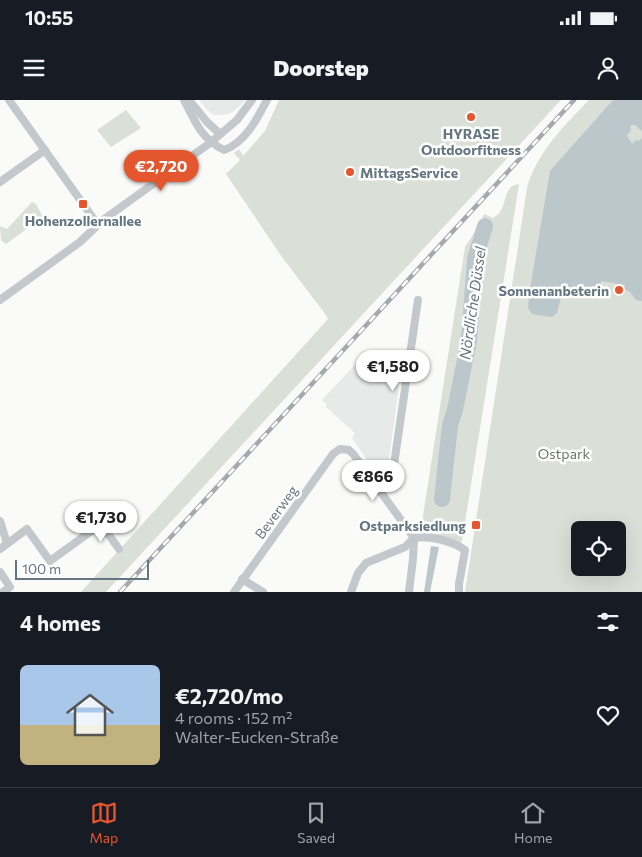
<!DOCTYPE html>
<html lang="en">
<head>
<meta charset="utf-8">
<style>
  body { margin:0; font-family:Commissioner,sans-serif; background:#242831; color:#f1f3f6; height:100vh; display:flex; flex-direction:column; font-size:19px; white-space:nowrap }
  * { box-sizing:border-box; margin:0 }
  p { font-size:16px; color:#9ea1a6 }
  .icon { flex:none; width:28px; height:28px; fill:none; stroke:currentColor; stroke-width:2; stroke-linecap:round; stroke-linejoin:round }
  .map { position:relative; height:492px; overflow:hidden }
  .panel { display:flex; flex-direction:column; background:#171b24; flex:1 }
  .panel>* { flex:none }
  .fabs { position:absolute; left:571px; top:421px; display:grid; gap:10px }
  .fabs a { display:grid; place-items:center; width:55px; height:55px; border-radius:8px; background:#171b24; box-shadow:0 5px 20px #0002; font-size:25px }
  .scale { position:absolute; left:15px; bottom:12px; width:134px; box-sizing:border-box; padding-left:5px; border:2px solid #657683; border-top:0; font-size:14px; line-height:18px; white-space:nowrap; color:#657683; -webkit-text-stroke:4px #fff; paint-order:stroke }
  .price { position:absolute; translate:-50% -42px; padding:0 11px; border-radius:18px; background:#fff; color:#222; font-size:16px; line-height:32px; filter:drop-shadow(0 1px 2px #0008) }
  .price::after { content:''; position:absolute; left:50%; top:30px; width:15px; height:11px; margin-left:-8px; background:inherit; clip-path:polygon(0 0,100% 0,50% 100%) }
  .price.selected { background:#e4572e; color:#fff }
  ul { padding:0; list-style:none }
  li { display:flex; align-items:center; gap:15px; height:125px; padding:0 20px }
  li+li { border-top:1px solid #363941 }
  li span { display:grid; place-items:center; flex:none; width:140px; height:100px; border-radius:8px; color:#555 }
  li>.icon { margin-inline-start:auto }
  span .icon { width:60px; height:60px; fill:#fffc; stroke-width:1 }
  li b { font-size:21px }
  h2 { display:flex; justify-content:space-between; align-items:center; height:60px; padding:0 20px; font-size:21px }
  .status { display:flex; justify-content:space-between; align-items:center; height:35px; padding:0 25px; background:#171b24; direction:ltr }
  .status svg { height:14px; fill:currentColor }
  header { display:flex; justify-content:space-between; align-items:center; height:65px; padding:0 20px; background:#171b24; font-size:22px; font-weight:800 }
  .menu { display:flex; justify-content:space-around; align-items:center; height:70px; border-top:1px solid #363941; background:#171b24; font-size:14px; color:#9ea1a6 }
  .menu a { display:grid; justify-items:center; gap:2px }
  .menu .selected { color:#e4572e }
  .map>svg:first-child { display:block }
</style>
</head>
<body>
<div class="status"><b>10:55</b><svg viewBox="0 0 49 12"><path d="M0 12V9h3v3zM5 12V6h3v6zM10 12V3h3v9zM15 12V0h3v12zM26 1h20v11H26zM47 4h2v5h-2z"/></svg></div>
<header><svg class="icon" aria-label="menu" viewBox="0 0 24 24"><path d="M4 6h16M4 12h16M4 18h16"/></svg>Doorstep<svg class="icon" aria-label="person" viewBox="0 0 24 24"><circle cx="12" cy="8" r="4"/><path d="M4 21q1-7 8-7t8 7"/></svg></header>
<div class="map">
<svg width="642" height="492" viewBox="0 0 642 492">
  <rect width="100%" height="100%" fill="#fafaf8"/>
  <g fill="#e8e9e9">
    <path d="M199 0H246L234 11 228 14 221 15H214L207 10Z"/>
    <path d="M364 255 399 287 387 374 383 382 352 338 355 333 326 307 327 304 322 300Z"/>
  </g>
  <g fill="#dadfd7" fill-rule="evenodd">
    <path d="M279 0H561L106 492H81L328 219 323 211 282 157 226 74 240 60 234 53 239 49 243 56 265 31Z"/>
    <path d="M589 0H642V492H465L527 88C537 52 564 26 589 0ZM580 430H618V468H580Z"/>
    <path d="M126 10 141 28 111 47 97 30Z"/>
    <path d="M519 84 462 441 459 443 450 438 420 435 465 147 480 124 484 114 493 118C495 116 498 115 500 112 507 103 503 86 519 84Z"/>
    <path d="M32 102 36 104 43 117 6 144 1 140 0 126 7 129Z"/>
  </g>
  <g fill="#bbc7cb">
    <path d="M613 0H642V31L635 25H632L630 27 631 31 627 35 632 44 636 40 639 41 642 38V201L636 200 630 192 624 189 625 185 601 181V185L588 193 563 190 557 213 552 217 532 214 528 208 529 195 550 71Z"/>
    <path d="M431 446 439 447 430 492H424Z"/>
  </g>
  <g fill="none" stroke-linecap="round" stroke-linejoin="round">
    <path stroke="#bbc7cb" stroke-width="16" d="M442 399 450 325 455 310 469 240 475 159 485 126"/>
    <g stroke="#c3c8cc" stroke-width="8">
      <path d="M9 0 98 125"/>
      <path d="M184 0C195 21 201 39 224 50 245 43 257 19 267 0"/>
      <path d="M189 0 207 22 220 34"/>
      <path d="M0 82 45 50"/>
      <path d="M0 200 80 142 103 120 210 43 237 20 252 0"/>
      <path d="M379 390 391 381 392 378 418 200"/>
      <path d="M0 421 7 443"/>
      <path d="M414 438C428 435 453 441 465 450L459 484V492"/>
      <path d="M0 449 27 429 50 461 101 424 119 449"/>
      <path d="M0 472 10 487 3 492"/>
      <path d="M242 479 263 492"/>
      <path d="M234 492 333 354 340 349 349 350 354 355 414 438"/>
      <path d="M351 492 358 473 366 463 405 447 414 438"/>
      <path d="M409 492 413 459 414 438"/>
    </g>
    <g stroke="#a2aab0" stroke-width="4.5">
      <path id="rail" d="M120 492 574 0"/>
    </g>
    <use href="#rail" stroke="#fff" stroke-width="2.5" stroke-dasharray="8" stroke-linecap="butt"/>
  </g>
  <g fill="#e4572e" stroke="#fff" stroke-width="2">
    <circle cx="471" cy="17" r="5"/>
    <circle cx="350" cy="72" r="5"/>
    <rect x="78" y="99" width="10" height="10" rx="2.5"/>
    <circle cx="619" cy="190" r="5"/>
    <rect x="471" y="420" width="10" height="10" rx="2.5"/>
  </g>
  <g text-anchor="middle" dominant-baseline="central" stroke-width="5" stroke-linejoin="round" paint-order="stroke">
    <g font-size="14" font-weight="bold" fill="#657683" stroke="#fff">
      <text x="471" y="33">HYRASE<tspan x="471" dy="16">Outdoorfitness</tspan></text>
      <text x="360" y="72" text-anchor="start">MittagsService</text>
      <text x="83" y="120">Hohenzollernallee</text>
      <text x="609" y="190" text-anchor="end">Sonnenanbeterin</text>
      <text x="466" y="425" text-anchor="end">Ostparksiedlung</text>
    </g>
    <g font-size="14" fill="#687a64" stroke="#fff">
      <text x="564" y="353">Ostpark</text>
    </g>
    <g font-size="14" fill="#657683" stroke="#fff">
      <text transform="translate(276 412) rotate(-54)">Beverweg</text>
    </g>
    <g font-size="15" font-style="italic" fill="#60757c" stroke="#fff">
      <text transform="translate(472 203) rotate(-82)">Nördliche Düssel</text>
    </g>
  </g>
</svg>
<div class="fabs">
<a><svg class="icon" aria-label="locate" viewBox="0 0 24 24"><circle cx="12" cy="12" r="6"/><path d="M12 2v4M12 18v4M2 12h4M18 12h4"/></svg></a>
</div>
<div class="scale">100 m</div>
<b class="price selected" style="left:161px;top:92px">€2,720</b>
<b class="price" style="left:393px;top:292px">€1,580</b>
<b class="price" style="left:373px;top:402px">€866</b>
<b class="price" style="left:101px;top:443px">€1,730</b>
</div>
<section class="panel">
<h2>4 homes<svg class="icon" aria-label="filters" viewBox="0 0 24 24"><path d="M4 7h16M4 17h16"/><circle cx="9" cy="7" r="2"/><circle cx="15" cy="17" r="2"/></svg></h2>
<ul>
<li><span style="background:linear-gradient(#a9c7e8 60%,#c2b280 0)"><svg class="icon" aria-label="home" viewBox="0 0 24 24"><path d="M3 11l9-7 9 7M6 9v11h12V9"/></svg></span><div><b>€2,720/mo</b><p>4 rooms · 152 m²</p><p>Walter-Eucken-Straße</p></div><svg class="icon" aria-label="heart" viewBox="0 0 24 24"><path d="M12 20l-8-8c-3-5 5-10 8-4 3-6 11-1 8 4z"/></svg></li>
</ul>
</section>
<nav class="menu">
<a class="selected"><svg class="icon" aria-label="map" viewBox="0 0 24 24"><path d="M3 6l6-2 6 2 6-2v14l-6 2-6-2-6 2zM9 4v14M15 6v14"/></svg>Map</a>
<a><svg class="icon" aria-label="saved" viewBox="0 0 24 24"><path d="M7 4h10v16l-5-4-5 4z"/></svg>Saved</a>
<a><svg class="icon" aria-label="home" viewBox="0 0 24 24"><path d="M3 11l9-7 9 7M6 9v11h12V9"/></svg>Home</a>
</nav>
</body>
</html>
